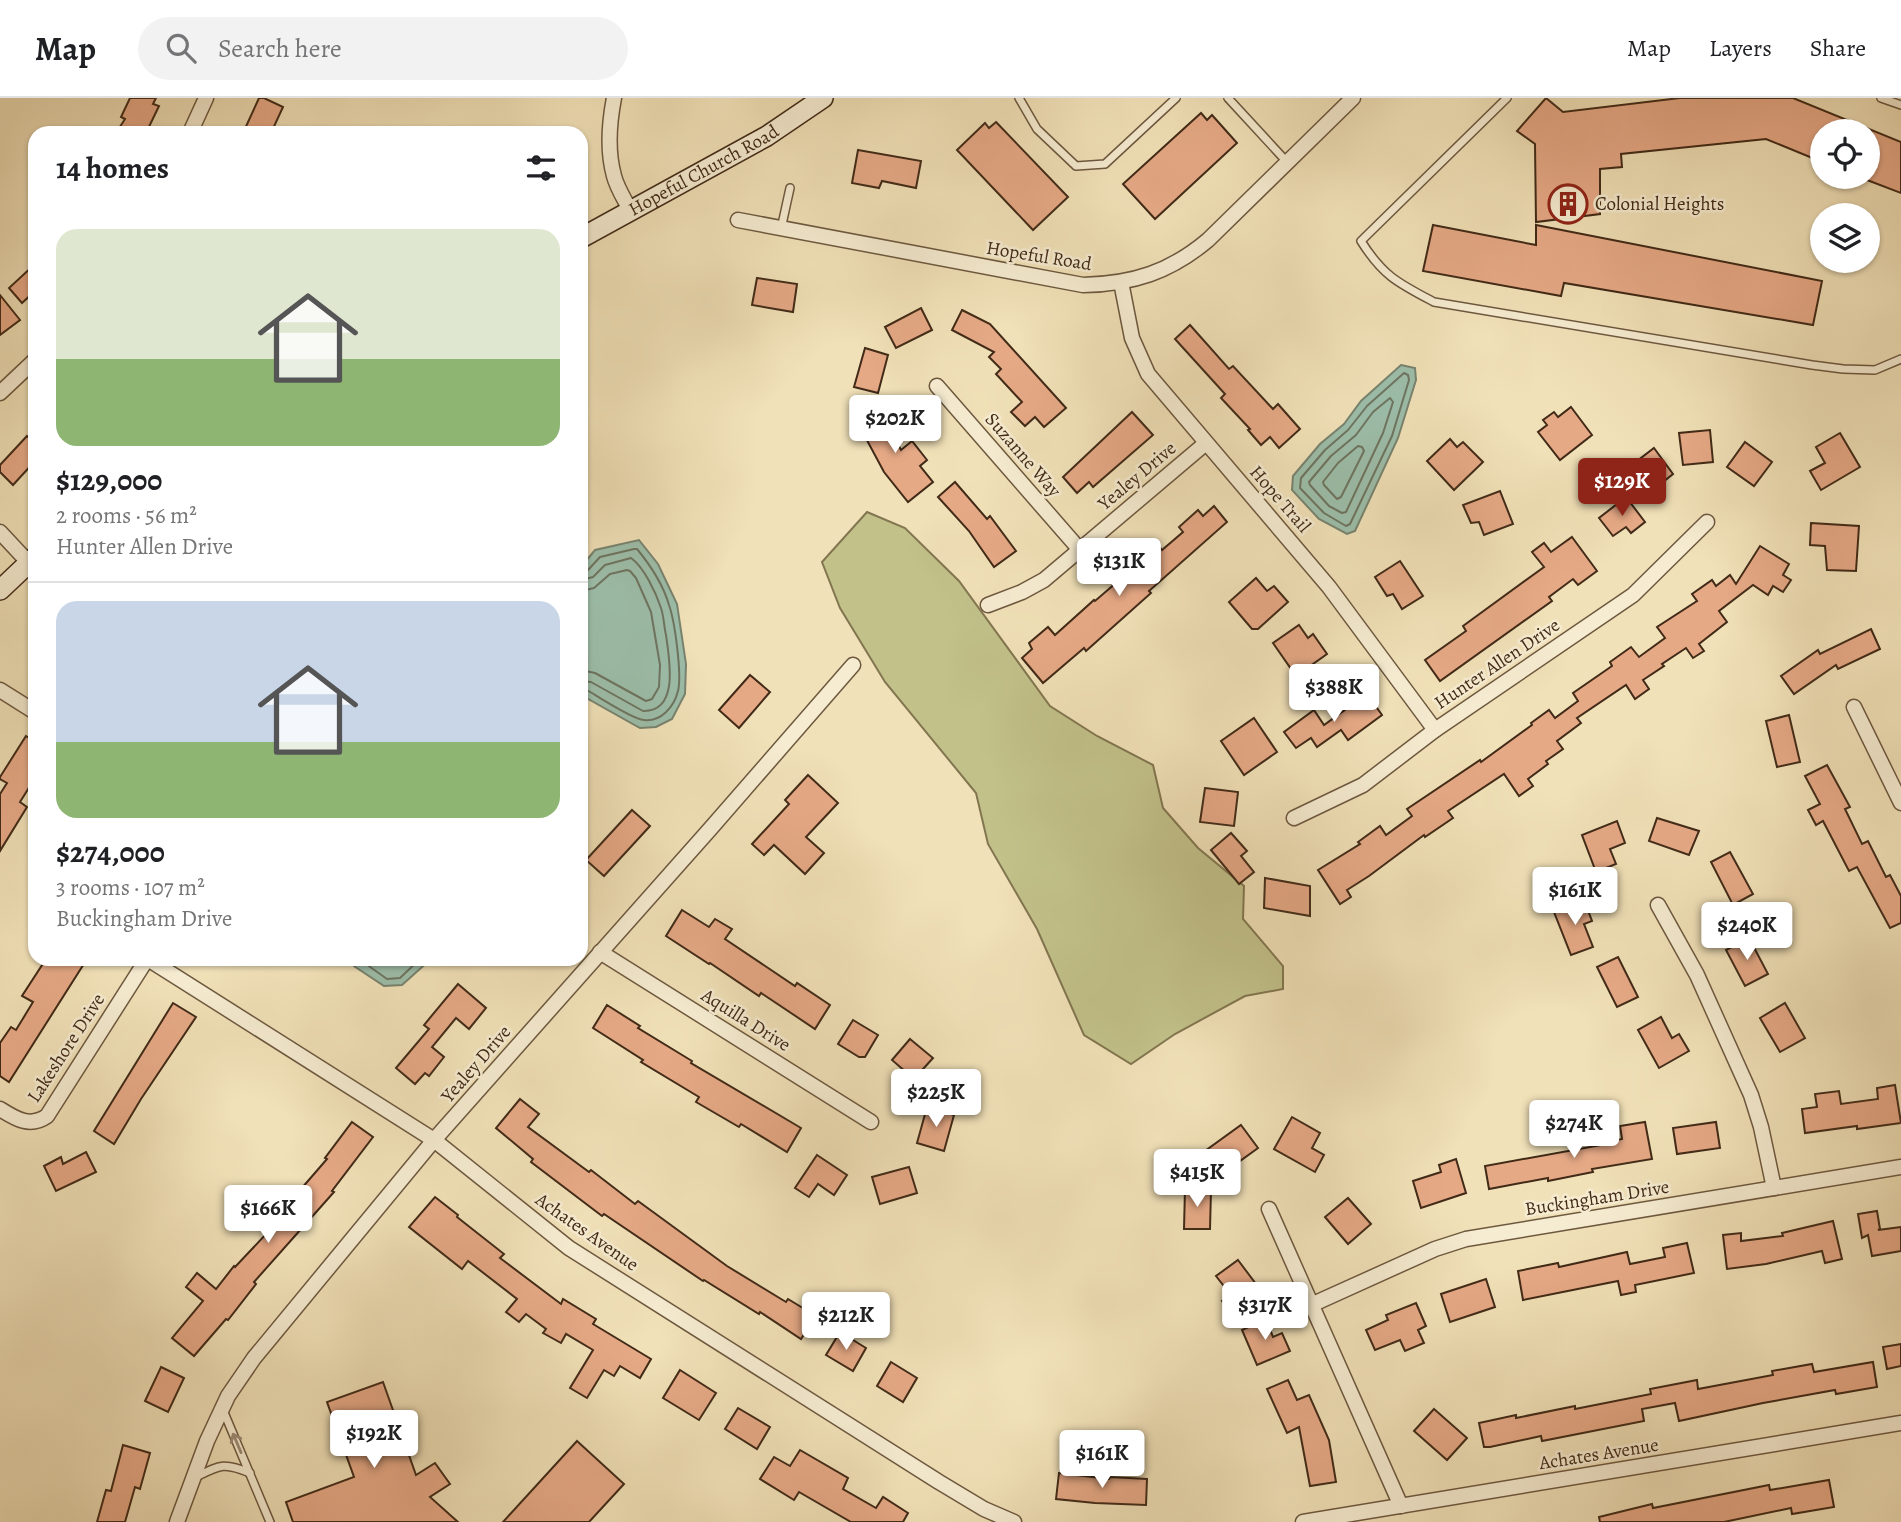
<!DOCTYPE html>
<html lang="en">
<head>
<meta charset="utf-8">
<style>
  body { margin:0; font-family:Alegreya,serif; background:#f2f2f2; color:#202124; height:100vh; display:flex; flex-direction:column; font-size:26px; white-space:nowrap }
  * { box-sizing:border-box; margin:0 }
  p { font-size:23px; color:#757577 }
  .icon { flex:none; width:38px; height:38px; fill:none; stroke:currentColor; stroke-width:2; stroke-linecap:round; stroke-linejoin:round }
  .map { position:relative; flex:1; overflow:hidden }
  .drawer { position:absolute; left:28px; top:28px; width:560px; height:840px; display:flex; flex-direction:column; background:#fff; border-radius:21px; box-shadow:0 2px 5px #0004 }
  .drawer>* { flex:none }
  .fabs { position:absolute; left:1810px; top:21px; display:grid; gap:14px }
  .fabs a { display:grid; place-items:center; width:70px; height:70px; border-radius:50%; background:#fff; box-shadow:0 2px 5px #0004; font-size:35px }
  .price { position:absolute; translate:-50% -60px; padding:0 16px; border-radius:7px; background:#fff; color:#222; font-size:23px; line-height:46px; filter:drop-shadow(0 2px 4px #0008) }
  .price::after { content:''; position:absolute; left:50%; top:42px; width:21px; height:16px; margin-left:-10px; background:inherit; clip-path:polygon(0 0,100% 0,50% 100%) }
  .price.selected { background:#8f2418; color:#fff }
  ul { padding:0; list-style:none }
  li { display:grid; align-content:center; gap:14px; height:371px; padding:0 28px }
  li+li { border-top:2px solid #e0e0e0 }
  li span { display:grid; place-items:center; height:217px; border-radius:21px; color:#555 }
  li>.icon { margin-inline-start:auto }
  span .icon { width:126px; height:126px; fill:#fffc; stroke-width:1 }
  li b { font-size:30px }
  h2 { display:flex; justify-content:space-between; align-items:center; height:84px; padding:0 28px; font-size:30px }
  header { display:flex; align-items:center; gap:42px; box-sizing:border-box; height:98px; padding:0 35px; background:#fff; border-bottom:2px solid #e0e0e0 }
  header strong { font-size:33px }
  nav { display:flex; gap:38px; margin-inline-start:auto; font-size:24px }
  .search { width:490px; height:63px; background:#f2f2f2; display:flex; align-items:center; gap:18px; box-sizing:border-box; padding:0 24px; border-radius:38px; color:#757577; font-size:26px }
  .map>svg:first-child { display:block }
</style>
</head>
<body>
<header>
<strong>Map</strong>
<div class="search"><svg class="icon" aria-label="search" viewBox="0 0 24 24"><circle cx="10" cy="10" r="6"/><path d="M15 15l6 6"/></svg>Search here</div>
<nav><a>Map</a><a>Layers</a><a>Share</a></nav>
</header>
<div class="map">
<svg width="1901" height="1424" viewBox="0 0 1901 1424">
  <rect width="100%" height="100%" fill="#f1e1b8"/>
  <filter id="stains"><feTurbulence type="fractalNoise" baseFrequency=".00286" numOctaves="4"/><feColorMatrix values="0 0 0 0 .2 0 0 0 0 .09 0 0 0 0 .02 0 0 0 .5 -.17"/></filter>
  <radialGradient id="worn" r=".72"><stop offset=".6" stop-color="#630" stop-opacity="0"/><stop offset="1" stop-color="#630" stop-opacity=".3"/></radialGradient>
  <path fill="#c2c18a" stroke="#827650" stroke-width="2" d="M867 414 905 430 959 483 1050 608 1097 638 1153 667 1163 710 1198 750 1244 788 1243 821 1283 868V891L1245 898 1175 936 1131 966 1084 937 1037 831 988 746 976 695 885 584 840 510 822 464Z"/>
  <g fill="#9cbeaa" stroke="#78836f" stroke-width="2">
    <path d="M1401 267 1415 270 1416 282 1398 340 1355 433 1347 436 1319 421 1292 392 1293 378 1320 346 1344 326 1361 303Z"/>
    <path d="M639 442 658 466 677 506 686 566 685 596 672 621 656 629 640 630 581 597V469L595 452Z"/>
    <path d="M351 861H431L402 887 384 888 354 868Z"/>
  </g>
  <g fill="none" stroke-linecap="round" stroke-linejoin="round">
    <g stroke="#6e7460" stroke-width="2">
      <path d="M1404 275 1408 277 1409 282 1392 338 1350 426 1346 428 1324 415 1300 390 1301 380 1325 352 1348 332 1367 308Z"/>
      <path d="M1390 300 1393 304 1383 335 1346 414 1342 415 1329 408 1310 387 1309 384 1331 358 1356 337 1373 314Z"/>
      <path d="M1358 348 1362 349 1364 353 1341 399 1337 401 1324 387 1323 384 1338 365Z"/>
      <path d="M581 473 588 472 600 459 634 451H637C651 468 663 486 669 507 675 524 682 577 678 593 674 609 661 624 644 622 632 621 599 599 587 592H581"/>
      <path d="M581 482 593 479 605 467 631 460C644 469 656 495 661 510 664 519 664 529 666 537 669 560 680 614 643 613L591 584 581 583"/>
      <path d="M581 493 594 490 610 476 627 472 630 473 636 480 651 514 660 567 659 589 652 601 646 603 595 575 581 572"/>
      <path d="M359 861 387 881 400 880 420 861"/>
    </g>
  </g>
  <g fill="#e6a986" stroke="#412a17" stroke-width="2">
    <path d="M130 0H156L153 6 159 8 146 35H116L125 21 121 19Z"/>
    <path d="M259 0H264L283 9 271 35H243Z"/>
    <path d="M1546 0 1563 14 1680 0H1793L1901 44V95L1867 82V33H1822V64L1766 41 1621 56 1622 69 1600 71V116L1536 124 1535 46 1517 33Z"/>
    <path d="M1201 15 1207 22 1212 17 1237 45 1155 121 1123 86Z"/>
    <path d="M996 24 1068 99 1033 132 957 52 985 25 989 30Z"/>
    <path d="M858 52 921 63 916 90 882 83 879 90 852 85Z"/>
    <path d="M1433 127 1536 147V127L1822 183 1813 227 1564 185 1561 198 1423 173Z"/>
    <path d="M35 166V193L22 205 9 190Z"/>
    <path d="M757 180 797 186 793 214 752 207Z"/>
    <path d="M0 197 20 222 0 237Z"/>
    <path d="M921 210 932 232 896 250 885 229Z"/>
    <path d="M962 212 990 226 1066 310 1044 329 1035 319 1025 328 1011 314 1022 304 996 276 1001 271 989 259 994 254 952 232Z"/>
    <path d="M1190 227 1229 271 1233 268 1273 311 1278 306 1300 331 1279 350 1270 339 1261 347 1248 332 1250 331 1221 300 1225 296 1175 241Z"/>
    <path d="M865 250 888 257 878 295 854 289Z"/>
    <path d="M878 308 901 352 912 343 927 362 920 368 933 384 908 404 884 374 855 320Z"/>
    <path d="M1571 309 1592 337 1560 362 1538 334 1547 327 1543 322 1554 314 1558 319Z"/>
    <path d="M1132 314 1153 337 1093 389 1089 384 1077 395 1063 379Z"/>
    <path d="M1710 332 1713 364 1683 367 1679 335Z"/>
    <path d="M1840 335 1860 369 1821 392 1810 373 1825 365 1816 349Z"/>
    <path d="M27 338 35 345V363L13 387 0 374V367Z"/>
    <path d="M1450 341 1457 349 1463 344 1483 364 1454 392 1427 363Z"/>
    <path d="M1745 344 1772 364 1754 388 1727 369Z"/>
    <path d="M1654 350 1673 376 1644 399 1624 373Z"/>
    <path d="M955 384 987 421 990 418 1016 453 994 469 969 433 938 399Z"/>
    <path d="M1500 393 1513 426 1484 437 1479 424 1471 425 1463 407Z"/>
    <path d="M1626 399 1645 424 1631 435 1626 429 1613 438 1599 420Z"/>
    <path d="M1214 408 1227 424 1149 493 1151 495 1086 553 1084 550 1043 585 1022 560 1032 551 1029 545 1048 529 1055 537 1094 502 1095 503 1139 465 1158 447 1162 452 1183 434 1179 429 1198 412 1203 418Z"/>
    <path d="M1811 425 1859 428 1856 473 1827 472 1825 448 1810 447Z"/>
    <path d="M1572 439 1597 473 1578 487 1573 481 1549 499 1552 503 1440 583 1425 562 1466 533 1463 528 1544 469 1532 454 1544 445 1551 454Z"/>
    <path d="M1760 448 1789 466 1783 477 1791 482 1783 494 1773 488 1768 497 1753 487 1719 513 1727 524 1699 546 1704 553 1693 560 1686 550 1662 566 1664 568 1643 582 1649 591 1635 601 1626 587 1577 620 1581 625 1557 643 1563 651 1546 663 1548 666 1528 681 1533 688 1519 698 1504 676 1448 713 1453 720 1425 739 1424 737 1369 778 1347 792 1351 799 1340 806 1318 772 1360 746 1358 744 1380 728 1386 737 1412 718 1407 711 1480 662 1481 664 1532 627 1531 625 1549 612 1555 620 1578 603 1573 595 1612 568 1610 564 1631 549 1639 559 1665 540 1657 529 1697 503 1692 496 1712 482 1716 488 1730 477 1736 486Z"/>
    <path d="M1400 463 1423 498 1402 511 1393 496 1387 498 1375 479Z"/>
    <path d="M1256 480 1267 493 1274 488 1288 504 1258 531H1252L1229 504Z"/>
    <path d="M1299 527 1308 540 1313 536 1327 556 1296 578 1273 545Z"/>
    <path d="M1871 531 1880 551 1838 571 1836 567 1794 596 1781 578 1818 552 1820 556Z"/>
    <path d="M750 577 770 594 739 630 719 612Z"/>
    <path d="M1367 596 1382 617 1348 642 1341 632 1317 649 1311 640 1296 650 1284 634 1314 612 1324 627Z"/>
    <path d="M1789 617 1800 664 1777 669 1766 623Z"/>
    <path d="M1254 620 1277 654 1244 677 1221 643Z"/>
    <path d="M26 638 35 644V680L20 704 27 709 0 753V696L7 685 0 681V679Z"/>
    <path d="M1827 667 1850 709 1845 711 1862 746 1868 743 1886 779 1890 777 1901 798V825L1890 830 1857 769 1849 773 1823 723 1816 727 1808 712 1820 706 1805 678Z"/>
    <path d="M808 677 838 705 806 739 824 755 805 776 774 747 764 757 752 746 789 706 785 702Z"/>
    <path d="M1205 690 1238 694 1234 728 1200 724Z"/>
    <path d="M632 712 650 728 604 778 586 762Z"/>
    <path d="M1657 720 1699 733 1689 757 1649 743Z"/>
    <path d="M1617 723 1625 745 1610 751 1616 766 1596 774 1582 737Z"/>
    <path d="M1231 735 1247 753 1241 758 1254 774 1239 786 1211 752Z"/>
    <path d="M1730 754 1753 796 1733 807 1711 764Z"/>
    <path d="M1265 780 1310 788V818L1264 810Z"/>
    <path d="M1584 802 1592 823 1584 826 1593 849 1571 857 1554 814Z"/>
    <path d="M682 812 709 829 715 821 732 831 725 841 795 888 797 885 830 907 815 931 761 895 759 898 710 865 709 866 666 838Z"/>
    <path d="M1749 840 1768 876 1745 888 1726 852Z"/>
    <path d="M1618 859 1638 899 1617 909 1597 869Z"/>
    <path d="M46 861H87L9 984 0 978V945L11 929 16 932 33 904 22 898Z"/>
    <path d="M458 886 486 910 469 931 456 920 432 949 444 959 429 978 425 975 415 986 396 970 429 931 424 927Z"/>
    <path d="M173 905 196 919 141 1001 114 1046 94 1033Z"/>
    <path d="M1785 905 1805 940 1780 954 1760 920Z"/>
    <path d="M607 907 640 928 638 930 692 963 691 965 801 1030 787 1054 741 1026 739 1029 696 1004 699 999 641 964 643 962 593 930Z"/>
    <path d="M1661 919 1672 940 1679 936 1689 953 1659 970 1638 932Z"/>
    <path d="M853 922 878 937 865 959H859L838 946Z"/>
    <path d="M910 941 933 960 914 981 892 962Z"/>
    <path d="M1895 987 1901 1025 1857 1031V1028L1805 1035 1802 1011 1817 1009 1815 996 1839 993 1841 1006 1878 1001 1877 990Z"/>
    <path d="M520 1001 539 1016 528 1029 589 1074 591 1072 635 1106 638 1103 727 1168 786 1204 788 1201 816 1218 801 1241 760 1214 759 1216 704 1182 703 1183 604 1116 602 1118 531 1064 533 1061 496 1030Z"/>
    <path d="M927 1009 954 1017 944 1053 917 1045Z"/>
    <path d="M1292 1019 1320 1035 1312 1050 1324 1057 1315 1074 1274 1051Z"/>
    <path d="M352 1024 373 1039 332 1093 334 1094 254 1184 256 1186 228 1222 226 1221 194 1258 172 1240 203 1203 186 1189 197 1175 216 1191 234 1168 235 1169 285 1116 282 1113 327 1061 325 1060Z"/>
    <path d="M1645 1024 1652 1061 1592 1071 1593 1074 1548 1083V1080L1489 1091 1485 1068 1607 1046V1044L1622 1041 1620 1028Z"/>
    <path d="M1716 1024 1720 1050 1677 1056 1673 1030Z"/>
    <path d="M1241 1027 1258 1050 1222 1076 1205 1053Z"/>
    <path d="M86 1054 96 1074 56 1093 44 1068 61 1059 63 1066Z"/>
    <path d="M817 1057 847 1077 834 1097 818 1086 809 1099 795 1090Z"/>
    <path d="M1456 1061 1466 1095 1421 1110 1413 1083 1441 1074 1439 1067Z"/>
    <path d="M909 1069 917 1095 880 1106 872 1079Z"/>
    <path d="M1185 1091 1211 1092 1210 1131H1184Z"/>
    <path d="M435 1099 458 1117 457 1119 504 1156 500 1160 561 1206 563 1201 596 1221 593 1226 651 1261 640 1280 620 1268 614 1278 604 1272 587 1300 570 1290 593 1252 566 1236 561 1245 543 1235 546 1231 526 1216 519 1224 506 1214 517 1201 468 1163 462 1171 409 1129Z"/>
    <path d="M1348 1100 1371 1126 1348 1146 1325 1119Z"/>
    <path d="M1877 1113 1880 1131 1878 1132 1901 1129V1153L1872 1158 1868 1137 1862 1140 1858 1116Z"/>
    <path d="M1833 1123 1842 1161 1825 1165 1822 1153 1766 1166 1727 1171 1723 1137 1741 1135V1143L1783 1138 1782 1135Z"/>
    <path d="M1687 1145 1694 1175 1635 1187 1636 1194 1621 1197 1618 1183 1523 1202 1518 1173 1558 1165 1559 1169 1627 1154 1630 1166 1665 1159 1663 1150Z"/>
    <path d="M1238 1162 1262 1194 1232 1217 1222 1203 1230 1196 1216 1178Z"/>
    <path d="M1486 1181 1495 1209 1450 1224 1441 1196Z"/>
    <path d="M1416 1205 1426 1228 1418 1232 1424 1245 1405 1253 1400 1242 1375 1252 1366 1232 1388 1222 1386 1217Z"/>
    <path d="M1266 1221 1273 1239 1282 1235 1290 1253 1257 1267 1242 1232Z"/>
    <path d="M840 1234 866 1250 853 1273 826 1257Z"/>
    <path d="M1901 1246V1268L1887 1271 1883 1249Z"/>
    <path d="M891 1264 917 1280 903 1304 877 1288Z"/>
    <path d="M1873 1264 1877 1289 1836 1296 1835 1292 1763 1305 1679 1323 1675 1305 1642 1311 1644 1323 1542 1343 1541 1338 1490 1349H1484L1479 1325 1516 1317V1320L1575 1308V1311L1651 1296 1650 1291 1697 1282 1698 1291 1773 1277 1772 1273 1812 1266 1814 1274Z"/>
    <path d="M161 1269 184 1280 168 1314 145 1303Z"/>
    <path d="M680 1272 716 1295 699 1322 663 1300Z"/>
    <path d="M1288 1282 1297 1302 1309 1297 1329 1342 1336 1384 1310 1388 1299 1329 1287 1335 1267 1291Z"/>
    <path d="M383 1284 416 1377 435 1365 450 1386 430 1399 458 1424H293L286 1404 354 1379 327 1304Z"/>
    <path d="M738 1310 770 1329 757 1351 725 1331Z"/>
    <path d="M1434 1311 1467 1340 1447 1362 1414 1333Z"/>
    <path d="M577 1343 624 1386 589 1424H503Z"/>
    <path d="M123 1347 150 1355 140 1391 135 1389 125 1424H97L106 1392 111 1393Z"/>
    <path d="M800 1352 848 1380 843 1391 876 1410 883 1399 908 1415 903 1424H851L799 1394 794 1402 760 1381 774 1359 790 1368Z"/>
    <path d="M1059 1375 1109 1381 1110 1379 1147 1381 1146 1407 1095 1405 1056 1401Z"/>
    <path d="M1829 1382 1834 1409 1792 1416 1791 1410 1724 1424H1600L1599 1419 1652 1406 1653 1410 1769 1387 1770 1392Z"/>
  </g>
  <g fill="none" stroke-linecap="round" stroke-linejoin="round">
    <g stroke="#6d583f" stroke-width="10">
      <g id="lane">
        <path d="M1019 0 1037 31 1076 68 1105 66 1176 0"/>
        <path d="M1228 0 1287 64"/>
        <path d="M1507 0 1361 143C1383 178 1398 185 1434 204L1812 267 1843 271 1875 272 1901 261"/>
        <path d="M1881 0 1901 7"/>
        <path d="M781 131 790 90"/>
        <path d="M223 1312 270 1424"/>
        <path d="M196 1379C220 1367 224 1364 250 1375"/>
      </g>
    </g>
    <g stroke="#6d583f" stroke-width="17">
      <g id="street">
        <path d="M614 0C609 26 607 53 614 78 617 90 625 102 631 114"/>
        <path d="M190 35 206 0"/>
        <path d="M738 122 1083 187C1133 186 1170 174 1208 142L1353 0"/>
        <path d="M1121 184 1132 240 1148 276 1329 489 1435 632"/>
        <path d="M937 288 1080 452"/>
        <path d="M0 295 35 262"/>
        <path d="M0 434 28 464"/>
        <path d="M988 507 1022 494 1044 482 1206 345"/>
        <path d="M0 592 35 614"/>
        <path d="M1854 609 1901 705"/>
        <path d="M1294 720 1363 687 1435 632 1633 497 1707 424"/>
        <path d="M1658 807 1697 877 1751 997 1761 1029 1774 1090"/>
        <path d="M600 854 871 1024"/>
        <path d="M148 861 434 1042 569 1150 939 1384 984 1411 1014 1424"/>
        <path d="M0 1011C16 1021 30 1030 47 1018L147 861"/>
        <path d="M1269 1111 1401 1408"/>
        <path d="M1311 1207 1435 1151 1466 1141 1901 1069"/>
        <path d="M177 1424 207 1343 228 1298 254 1260 434 1042 711 730 853 567"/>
        <path d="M1303 1424 1901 1325"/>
      </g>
    </g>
    <g stroke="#412a17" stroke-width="22">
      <g id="secondary">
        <path id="s1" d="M581 140 767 38 823 0"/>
        <path d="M0 492 35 459"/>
      </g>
    </g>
    <use href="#lane" stroke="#f6ecd1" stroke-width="7"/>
    <use href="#street" stroke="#f6ecd1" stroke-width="14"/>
    <use href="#secondary" stroke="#f6ecd1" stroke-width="19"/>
  </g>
  <defs><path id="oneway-shaft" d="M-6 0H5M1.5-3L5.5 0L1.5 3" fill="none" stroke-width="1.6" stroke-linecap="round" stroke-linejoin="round" transform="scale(1.75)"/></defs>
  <use stroke="#9c8b74" href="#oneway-shaft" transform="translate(237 1345) rotate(-113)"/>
  <defs>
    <g id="building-ring" transform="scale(2.0125)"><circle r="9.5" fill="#f6ecd1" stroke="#8f2418" stroke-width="1.5"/><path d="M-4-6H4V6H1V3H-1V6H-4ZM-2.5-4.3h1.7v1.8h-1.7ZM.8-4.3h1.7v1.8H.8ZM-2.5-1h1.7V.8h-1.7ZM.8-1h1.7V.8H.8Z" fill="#8f2418"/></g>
  </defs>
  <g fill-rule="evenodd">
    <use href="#building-ring" x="1568" y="106"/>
  </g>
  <g text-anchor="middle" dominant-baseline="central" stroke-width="5" stroke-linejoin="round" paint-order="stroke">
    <g font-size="19" fill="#412a17" stroke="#f6ecd1">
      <text stroke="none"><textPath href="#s1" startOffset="140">Hopeful Church Road</textPath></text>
      <text transform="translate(1039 158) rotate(9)">Hopeful Road</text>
      <text transform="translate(1023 357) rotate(49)">Suzanne Way</text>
      <text transform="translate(1137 378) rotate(-40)">Yealey Drive</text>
      <text transform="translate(1280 401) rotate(49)">Hope Trail</text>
      <text transform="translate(1497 566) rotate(-34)">Hunter Allen Drive</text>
      <text transform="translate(746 922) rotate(32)">Aquilla Drive</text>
      <text transform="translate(66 950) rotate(-57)">Lakeshore Drive</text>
      <text transform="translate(476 966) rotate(-49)">Yealey Drive</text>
      <text transform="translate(1597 1100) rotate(-9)">Buckingham Drive</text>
      <text transform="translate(587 1134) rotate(35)">Achates Avenue</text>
      <text transform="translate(1599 1356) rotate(-9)">Achates Avenue</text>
    </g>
    <g font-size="19" fill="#412a17" stroke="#f6ecd1" text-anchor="start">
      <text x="1595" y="106">Colonial Heights</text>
    </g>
  </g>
  <rect width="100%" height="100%" filter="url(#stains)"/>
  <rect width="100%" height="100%" fill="url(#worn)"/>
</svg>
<div class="fabs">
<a><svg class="icon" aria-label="locate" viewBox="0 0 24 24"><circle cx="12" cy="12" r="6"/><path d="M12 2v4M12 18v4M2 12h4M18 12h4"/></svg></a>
<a><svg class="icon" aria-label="layers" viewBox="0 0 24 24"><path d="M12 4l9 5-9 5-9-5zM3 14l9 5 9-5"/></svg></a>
</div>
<b class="price" style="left:895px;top:357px">$202K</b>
<b class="price selected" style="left:1622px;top:420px">$129K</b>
<b class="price" style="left:1119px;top:500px">$131K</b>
<b class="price" style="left:1334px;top:626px">$388K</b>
<b class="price" style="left:1575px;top:829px">$161K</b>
<b class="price" style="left:1747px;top:864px">$240K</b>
<b class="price" style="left:936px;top:1031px">$225K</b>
<b class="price" style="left:1574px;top:1062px">$274K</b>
<b class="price" style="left:1197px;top:1111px">$415K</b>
<b class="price" style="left:268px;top:1147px">$166K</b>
<b class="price" style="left:1265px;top:1244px">$317K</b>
<b class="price" style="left:846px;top:1254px">$212K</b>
<b class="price" style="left:374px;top:1372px">$192K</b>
<b class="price" style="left:1102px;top:1392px">$161K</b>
<section class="drawer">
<h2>14 homes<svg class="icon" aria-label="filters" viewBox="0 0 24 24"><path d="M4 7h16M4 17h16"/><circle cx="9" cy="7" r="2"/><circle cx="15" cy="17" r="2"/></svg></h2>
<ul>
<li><span style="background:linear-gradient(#dfe7d0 60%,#8fb573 0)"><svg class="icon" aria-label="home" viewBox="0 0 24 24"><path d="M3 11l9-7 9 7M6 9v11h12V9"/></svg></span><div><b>$129,000</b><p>2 rooms · 56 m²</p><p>Hunter Allen Drive</p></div></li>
<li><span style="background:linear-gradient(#c9d6e8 65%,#8fb573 0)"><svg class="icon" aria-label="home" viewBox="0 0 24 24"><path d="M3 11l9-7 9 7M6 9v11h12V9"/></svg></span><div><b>$274,000</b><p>3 rooms · 107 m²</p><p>Buckingham Drive</p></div></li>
</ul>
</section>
</div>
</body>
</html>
